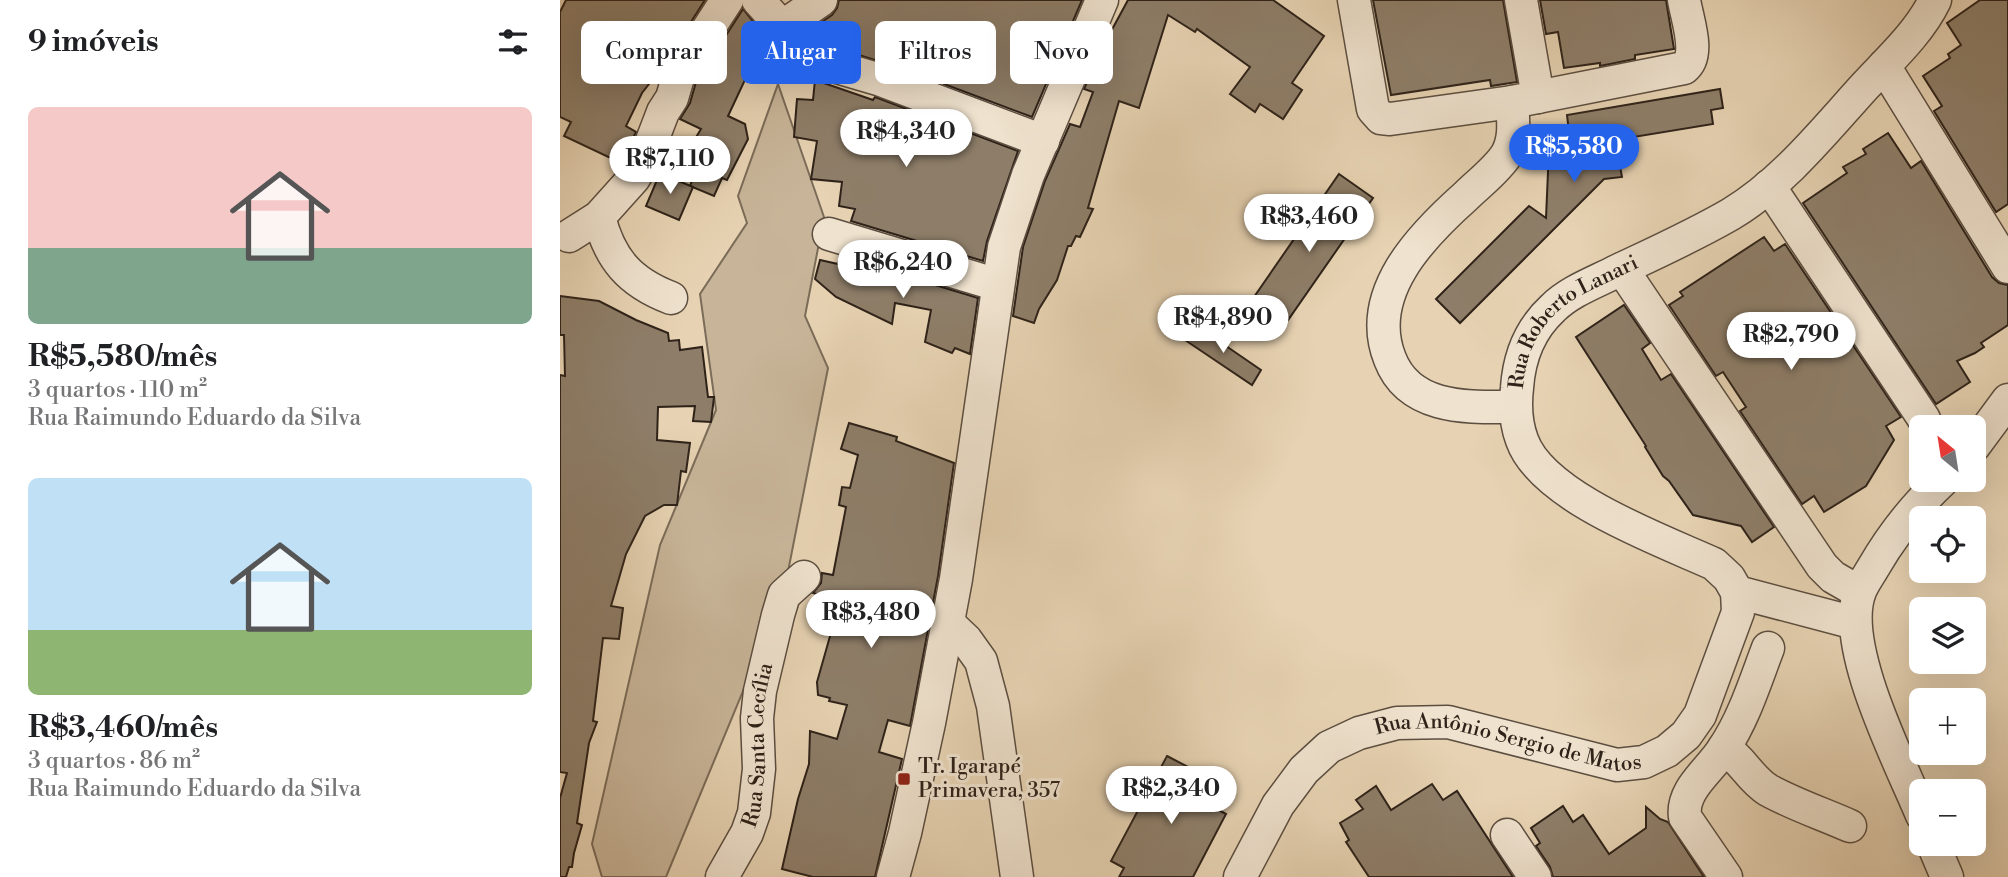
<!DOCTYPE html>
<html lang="pt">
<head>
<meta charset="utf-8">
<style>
  body { margin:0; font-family:"Libre Bodoni",serif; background:#f6f6f6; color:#202124; height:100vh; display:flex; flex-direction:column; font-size:26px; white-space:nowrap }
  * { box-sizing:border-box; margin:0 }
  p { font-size:23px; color:#757577 }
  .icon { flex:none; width:38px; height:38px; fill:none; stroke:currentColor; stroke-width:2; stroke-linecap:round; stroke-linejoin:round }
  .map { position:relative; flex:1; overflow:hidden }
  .sheet { display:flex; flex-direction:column; background:#fff; width:560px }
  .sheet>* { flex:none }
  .guide { position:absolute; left:21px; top:21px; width:665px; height:63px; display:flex; gap:14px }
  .needle { width:46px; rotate:330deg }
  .fabs { position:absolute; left:1349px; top:415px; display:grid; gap:14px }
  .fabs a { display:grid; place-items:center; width:77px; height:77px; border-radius:10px; background:#fff; box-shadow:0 7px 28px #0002; font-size:35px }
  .price { position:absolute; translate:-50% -60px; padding:0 16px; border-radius:24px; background:#fff; color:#222; font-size:23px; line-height:46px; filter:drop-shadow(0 2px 4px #0008) }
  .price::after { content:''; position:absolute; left:50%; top:42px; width:21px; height:16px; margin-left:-10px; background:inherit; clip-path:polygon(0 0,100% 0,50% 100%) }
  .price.current { background:#2563eb; color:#fff }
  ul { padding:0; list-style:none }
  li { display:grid; align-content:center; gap:14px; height:371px; padding:0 28px }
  li span { display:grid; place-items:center; height:217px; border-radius:10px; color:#555 }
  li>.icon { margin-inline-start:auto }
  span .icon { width:126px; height:126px; fill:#fffc; stroke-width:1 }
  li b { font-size:30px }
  h2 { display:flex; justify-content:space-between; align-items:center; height:84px; padding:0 28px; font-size:30px }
  .tag { padding:0 24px; border-radius:10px; background:#fff; box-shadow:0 7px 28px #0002; font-size:24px; line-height:63px }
  .tag.current { background:#2563eb; color:#fff }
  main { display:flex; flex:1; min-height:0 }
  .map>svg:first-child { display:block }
</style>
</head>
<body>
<main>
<section class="sheet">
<h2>9 imóveis<svg class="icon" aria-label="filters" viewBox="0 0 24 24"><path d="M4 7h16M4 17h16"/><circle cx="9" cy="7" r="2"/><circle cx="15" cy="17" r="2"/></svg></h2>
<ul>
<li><span style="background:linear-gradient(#f6c9c9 65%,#7fa58c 0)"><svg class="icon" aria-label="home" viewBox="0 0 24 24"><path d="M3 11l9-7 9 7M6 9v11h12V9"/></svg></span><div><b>R$5,580/mês</b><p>3 quartos · 110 m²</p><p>Rua Raimundo Eduardo da Silva</p></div></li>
<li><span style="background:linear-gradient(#bfe0f5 70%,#8fb573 0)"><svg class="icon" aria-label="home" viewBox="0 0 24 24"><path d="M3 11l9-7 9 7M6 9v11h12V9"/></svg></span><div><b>R$3,460/mês</b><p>3 quartos · 86 m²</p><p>Rua Raimundo Eduardo da Silva</p></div></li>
</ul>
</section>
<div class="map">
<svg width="1448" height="877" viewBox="0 0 1448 877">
  <rect width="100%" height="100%" fill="#e7d3b3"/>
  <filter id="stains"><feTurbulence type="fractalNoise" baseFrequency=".00286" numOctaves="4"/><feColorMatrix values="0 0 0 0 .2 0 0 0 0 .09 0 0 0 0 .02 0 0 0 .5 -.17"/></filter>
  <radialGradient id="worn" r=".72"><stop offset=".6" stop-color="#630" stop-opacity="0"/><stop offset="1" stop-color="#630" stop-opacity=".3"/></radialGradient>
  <path fill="#c8b599" stroke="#7b6c59" stroke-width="2" d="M218 84 264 217 245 316 268 368 224 592 106 877H42L32 844 100 545 156 410 140 294 187 223 178 196Z"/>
  <g fill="#8e7e69" stroke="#2e2219" stroke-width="2">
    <path d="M6 0H145L104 64 98 81 93 79 82 93 66 126 76 132 61 163 4 136 11 122 0 117V12Z"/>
    <path d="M279 0H522L472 117 384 84 389 59 350 71 254 41 247 32 272 15 277 8Z"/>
    <path d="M568 0H713L764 36 732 83 742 90 723 119 700 104 695 112 670 94 690 67 637 29 635 32 608 15 579 108 559 101 528 208 533 209 520 237 516 236 511 246H508L497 280 479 309 474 323 453 316 463 247 485 181 510 124 520 127 533 92 524 89 542 48Z"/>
    <path d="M813 0H943L957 82 931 86 930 80 831 95Z"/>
    <path d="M980 0H1106L1114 49 1075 55V59L1040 66V63L1004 68 998 32 986 34Z"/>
    <path d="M1420 0H1448V204L1436 212 1374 111 1382 106 1363 76 1390 58 1388 54 1401 45 1387 23Z"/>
    <path d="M183 9 207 39 198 37 195 46 214 54 192 70 190 69 168 116 185 124 188 139 167 180 162 178 154 196 130 186 144 149 132 144 141 129 120 119 130 103 136 82Z"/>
    <path d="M255 80 313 100 315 97 458 151 427 241 423 261 291 221 295 209 279 206 282 182 251 179 257 141 234 137 237 99 253 100Z"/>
    <path d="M1160 89 1163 108 1151 110 1153 124 1055 140 1062 177 1044 179 900 323 876 299 969 206 986 218 989 149 994 148 992 134 1009 132 1007 115Z"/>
    <path d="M1328 133 1351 168 1361 161 1432 277 1439 283 1448 285V325L1421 343 1424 347 1415 353 1397 361 1410 382 1376 404 1243 203 1287 173 1283 167 1306 154 1303 149Z"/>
    <path d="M100 173 133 187 119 220 86 206Z"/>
    <path d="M779 174 813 198 719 333 685 310Z"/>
    <path d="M1204 237 1214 251 1225 244 1341 417 1326 426 1334 440 1306 486 1264 512 1254 496 1242 504 1180 411 1186 407 1163 372 1156 376 1109 305 1123 296 1120 292Z"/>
    <path d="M280 256 418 298 410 354 395 348 392 353 365 342 371 310 335 303 332 324 276 297 255 279 260 260 278 264Z"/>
    <path d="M0 296 39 301 76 320 108 333 109 341 119 340 120 350 142 347 148 397H154L151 422 133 421 135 406 98 407 97 440 130 443 126 472 121 471 117 505H104L85 516 66 554 51 606 63 608 59 639 43 638 33 721 37 722 29 743 17 823 22 825 14 853 12 867H9L6 877H0V798L7 773 0 772V375L5 376 4 335H0Z"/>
    <path d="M1064 305 1090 343 1082 349 1101 380 1111 374 1214 527 1192 542 1181 526 1133 515 1109 481 1103 476 1085 447 1086 446 1016 337Z"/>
    <path d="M634 324 701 370 692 385 625 340Z"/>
    <path d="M289 423 337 437 336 441 394 463 378 576 350 726 328 720 319 752 342 759 315 877H253L222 869 238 799 249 764 250 731 277 739 287 705 269 701 270 698 258 695 257 682 280 601 253 593 261 583 262 573 273 575 286 507 279 505 282 487 290 488 298 455 281 449Z"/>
    <path d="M607 756 655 781 644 802 666 814 633 877H559L564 868 551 861Z"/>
    <path d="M872 784 883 800 897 791 953 877H809L786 842 789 840 780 823 803 809 796 800 816 786 831 810Z"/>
    <path d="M1003 806 1013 822 1023 815 1049 854 1086 828V807L1100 819 1108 822 1144 877H993L990 867 976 846 980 843 971 828Z"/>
  </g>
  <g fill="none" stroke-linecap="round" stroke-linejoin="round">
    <g stroke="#5c4e40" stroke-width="35">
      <g id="minor">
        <path d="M198 0 217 21 238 52 246 58 321 80 483 141"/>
        <path d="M794 0 813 109 821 118 830 119 952 102 1124 68C1141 55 1127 19 1124 0"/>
        <path d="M961 0 978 97"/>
        <path d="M222 27 261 0"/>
        <path d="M1324 66 1448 267"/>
        <path d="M952 102C953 120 956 137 947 154 937 170 919 183 906 196 861 236 804 294 830 359 850 411 910 407 955 407"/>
        <path d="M1209 186 1364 419"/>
        <path d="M39 217C50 259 69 282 111 298"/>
        <path d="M269 234 438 285"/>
        <path d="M9 236 39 217 74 178 85 159 103 112 112 98 119 74 167 0"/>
        <path d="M1062 269 1262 566 1273 577 1299 592"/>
        <path d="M1414 446 1448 400"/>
        <path d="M1177 592 1295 623"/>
        <path d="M388 623 406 640 421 661 433 706 457 877"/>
        <path d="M1164 748C1182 759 1190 779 1208 790 1233 804 1263 814 1290 826"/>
        <path d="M1362 815C1340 762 1279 645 1300 591 1303 583 1309 575 1313 568 1332 535 1355 506 1383 480"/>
        <path d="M947 835 975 877"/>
        <path d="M1373 844 1387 877"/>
        <path id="s1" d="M162 877 187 833 194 813 199 769 197 718 200 691 218 615 224 595 244 577"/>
        <path d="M333 877 345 833 369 723 396 579 444 247 468 175 542 0"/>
        <path id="s2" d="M680 877 718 805 744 770 769 747 799 733 837 723 888 722 1057 765 1084 762 1107 751 1126 735 1140 715 1178 612 1177 592 1169 578 1154 564C1101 540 982 497 962 440 956 424 955 405 957 388 959 358 970 329 993 308 1010 291 1036 282 1057 271 1095 253 1135 235 1171 214 1224 182 1264 131 1305 86 1330 59 1359 33 1375 0"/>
        <path d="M1166 877 1125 817C1121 789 1151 770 1164 748 1184 718 1195 682 1208 648"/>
      </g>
    </g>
    <use href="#minor" stroke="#efe2ce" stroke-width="32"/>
  </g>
  <rect fill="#8f2418" stroke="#efe2ce" stroke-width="2.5" x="337" y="772" width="14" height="14" rx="3.5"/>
  <g text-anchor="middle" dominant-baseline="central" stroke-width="6" stroke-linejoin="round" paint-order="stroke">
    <g font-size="21" fill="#2e2219" stroke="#efe2ce">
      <text stroke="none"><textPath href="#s2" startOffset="1104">Rua Roberto Lanari</textPath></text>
      <text stroke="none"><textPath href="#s1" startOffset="140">Rua Santa Cecília</textPath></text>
      <text stroke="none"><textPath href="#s2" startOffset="345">Rua Antônio Sergio de Matos</textPath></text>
    </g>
    <g font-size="21" fill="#2e2219" stroke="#efe2ce" text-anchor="start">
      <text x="358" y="767">Tr. Igarapé<tspan x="358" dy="24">Primavera, 357</tspan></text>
    </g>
  </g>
  <rect width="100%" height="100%" filter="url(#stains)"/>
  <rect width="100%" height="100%" fill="url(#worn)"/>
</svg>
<div class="fabs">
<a><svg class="needle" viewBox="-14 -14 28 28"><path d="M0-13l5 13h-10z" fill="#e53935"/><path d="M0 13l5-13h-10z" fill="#757577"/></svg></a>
<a><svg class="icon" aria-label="locate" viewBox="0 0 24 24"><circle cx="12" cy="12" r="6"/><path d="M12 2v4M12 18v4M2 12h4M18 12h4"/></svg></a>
<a><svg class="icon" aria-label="layers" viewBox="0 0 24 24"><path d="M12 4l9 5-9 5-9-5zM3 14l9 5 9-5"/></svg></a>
<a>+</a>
<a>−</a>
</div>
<b class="price" style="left:346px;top:169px">R$4,340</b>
<b class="price current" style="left:1014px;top:184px">R$5,580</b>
<b class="price" style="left:110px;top:196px">R$7,110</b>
<b class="price" style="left:749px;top:254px">R$3,460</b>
<b class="price" style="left:343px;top:300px">R$6,240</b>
<b class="price" style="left:663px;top:355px">R$4,890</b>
<b class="price" style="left:1231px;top:372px">R$2,790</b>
<b class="price" style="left:311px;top:650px">R$3,480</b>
<b class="price" style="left:611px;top:826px">R$2,340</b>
<div class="guide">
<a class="tag">Comprar</a>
<a class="tag current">Alugar</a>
<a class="tag">Filtros</a>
<a class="tag">Novo</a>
</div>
</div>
</main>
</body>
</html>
